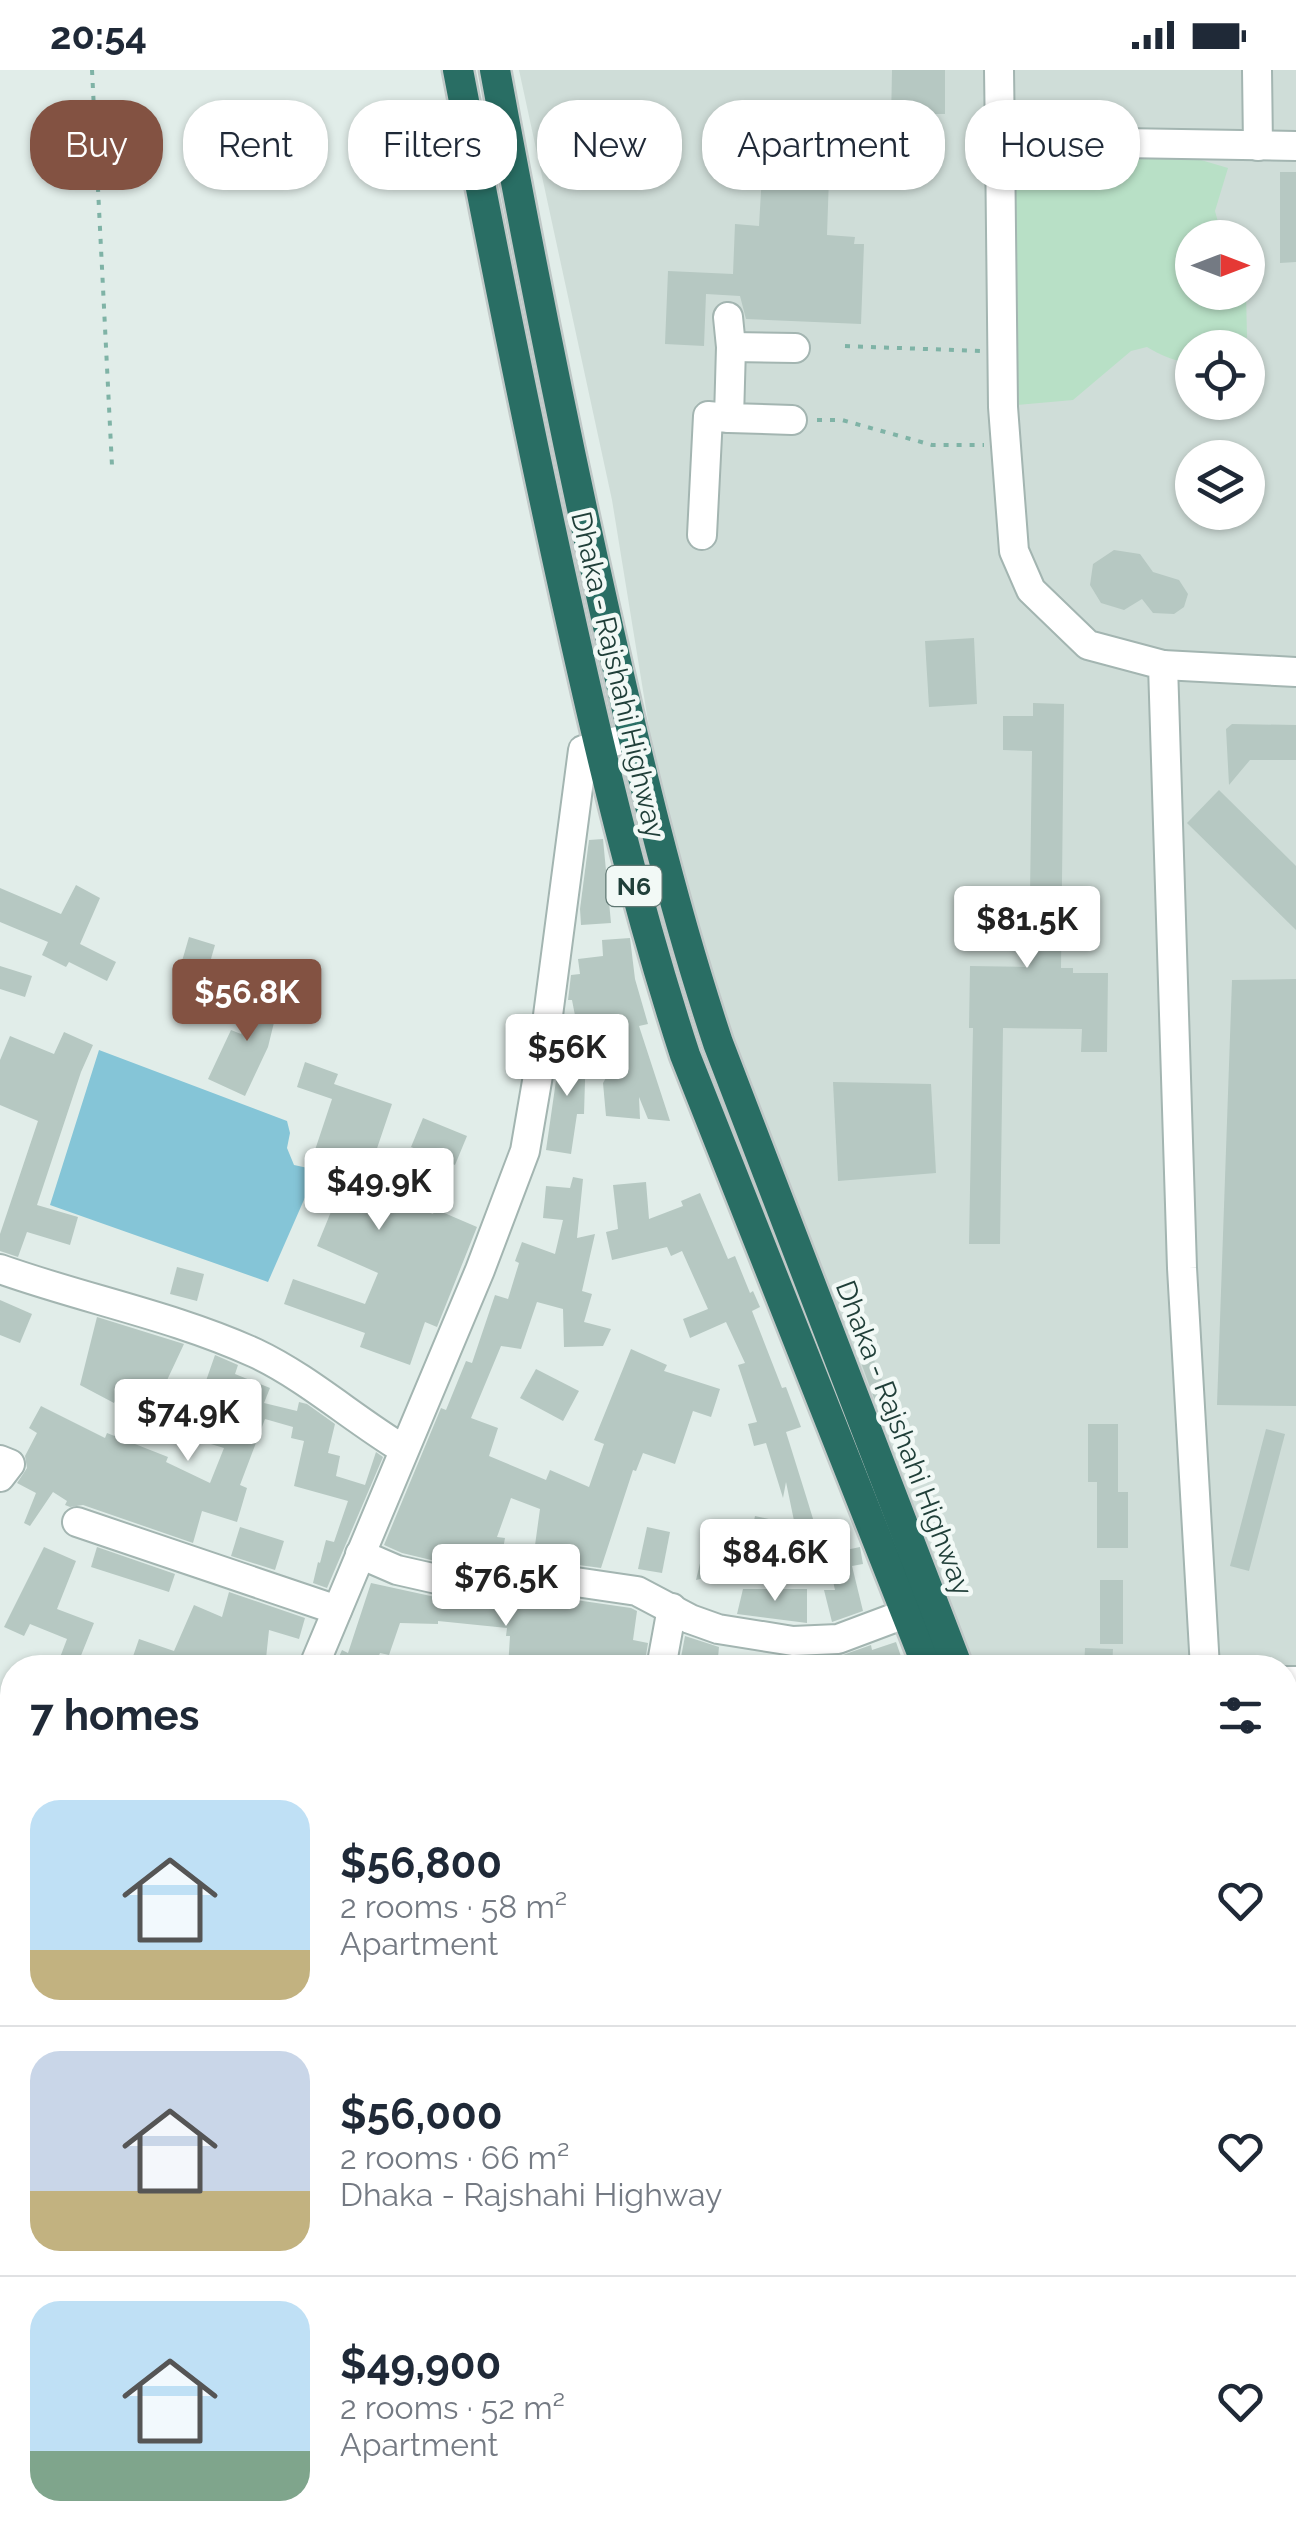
<!DOCTYPE html>
<html lang="en">
<head>
<meta charset="utf-8">
<style>
  body { margin:0; font-family:Raleway,sans-serif; background:#f2f2f3; color:#1f2937; height:100vh; display:flex; flex-direction:column; font-size:38px; white-space:nowrap }
  * { box-sizing:border-box; margin:0 }
  p { font-size:32px; color:#747a83 }
  .icon { flex:none; width:55px; height:55px; fill:none; stroke:currentColor; stroke-width:2; stroke-linecap:round; stroke-linejoin:round }
  .map { position:relative; flex:1; overflow:hidden }
  .drawer { position:absolute; left:0px; top:1585px; width:1298px; height:892px; display:flex; flex-direction:column; background:#fff; border-radius:40px 40px 0 0; box-shadow:0 2px 8px #0004 }
  .drawer>* { flex:none }
  .banner { position:absolute; left:30px; top:30px; width:1238px; height:90px; display:flex; gap:20px }
  .needle { width:65px; rotate:90deg }
  .buttons { position:absolute; left:1175px; top:150px; display:grid; gap:20px }
  .buttons a { display:grid; place-items:center; width:90px; height:90px; border-radius:50%; background:#fff; box-shadow:0 2px 8px #0004; font-size:50px }
  .price { position:absolute; translate:-50% -85px; padding:0 22px; border-radius:10px; background:#fff; color:#222; font-size:32px; line-height:65px; filter:drop-shadow(0 2px 5px #0008) }
  .price::after { content:''; position:absolute; left:50%; top:60px; width:30px; height:22px; margin-left:-15px; background:inherit; clip-path:polygon(0 0,100% 0,50% 100%) }
  .price.on { background:#835242; color:#fff }
  ul { padding:0; list-style:none }
  li { display:flex; align-items:center; gap:30px; height:250px; padding:0 30px }
  li+li { border-top:2px solid #e0e1e3 }
  li span { display:grid; place-items:center; flex:none; width:280px; height:200px; border-radius:30px; color:#555 }
  li>.icon { margin-inline-start:auto }
  span .icon { width:120px; height:120px; fill:#fffc; stroke-width:1 }
  li b { font-size:42px }
  h2 { display:flex; justify-content:space-between; align-items:center; height:120px; padding:0 30px; font-size:42px }
  .pill { padding:0 35px; border-radius:40px; background:#fff; box-shadow:0 2px 8px #0004; font-size:35px; line-height:90px }
  .pill.on { background:#835242; color:#fff }
  .status { display:flex; justify-content:space-between; align-items:center; height:70px; padding:0 50px; background:#fff; direction:ltr }
  .status svg { height:28px; fill:currentColor }
  .map>svg:first-child { display:block }
</style>
</head>
<body>
<div class="status"><b>20:54</b><svg viewBox="0 0 49 12"><path d="M0 12V9h3v3zM5 12V6h3v6zM10 12V3h3v9zM15 12V0h3v12zM26 1h20v11H26zM47 4h2v5h-2z"/></svg></div>
<div class="map">
<svg width="1296" height="2477" viewBox="0 0 1296 2477">
  <rect width="100%" height="100%" fill="#e1ede9"/>
  <path fill="#cfddd8" fill-rule="evenodd" d="M519 0H1296V2477H1151V2465H1285V1598L974 1597 711 924 668 774 612 430ZM1192 168H1248V222H1192ZM1192 278H1248V332H1192ZM1192 388H1248V442H1192Z"/>
  <path fill="#b8e0c6" d="M1014 83 1201 90 1228 98 1215 141 1222 167 1192 168V222L1246 223 1247 267 1240 277 1192 278V292C1177 293 1160 285 1147 277L1131 281 1073 330 1017 335Z"/>
  <path fill="#85c5d7" d="M99 980 287 1051 290 1063 287 1078 294 1095 317 1100 268 1212 50 1135Z"/>
  <g fill="#b6c8c2">
    <path d="M892 0H945V44H927V52H891Z"/>
    <path d="M1280 102H1296V192L1280 193Z"/>
    <path d="M762 104 829 107 827 165 855 167 854 174H864L861 254 746 249 740 226 706 224 704 276 665 274 668 201 733 204 735 154 759 156Z"/>
    <path d="M1114 480 1140 484 1153 502 1179 510 1188 524 1184 537 1174 544 1153 543 1142 529 1124 540 1101 533 1090 515 1093 494Z"/>
    <path d="M974 568 977 634 929 637 925 571Z"/>
    <path d="M1033 633 1064 634 1061 898H1073V903H1108L1107 982H1081L1082 959 1003 958 1000 1174H969L973 958H969L970 896 1029 897 1032 681 1003 680V646H1033Z"/>
    <path d="M1232 654 1296 655V690H1250L1229 715 1226 659Z"/>
    <path d="M1219 720 1296 796V860L1187 753Z"/>
    <path d="M603 769 611 853 581 855 580 839 589 770Z"/>
    <path d="M76 815 100 828 80 874 116 892 107 911 69 892 66 897 42 885 48 872 0 852V818L61 844Z"/>
    <path d="M189 867 215 875 204 913 178 905Z"/>
    <path d="M630 868 635 909 648 954 639 956 670 1051 648 1049 639 1027 640 1049 606 1046 603 1013 622 980 616 953 578 961 572 930H568L571 905 580 904 578 889 603 886 602 870Z"/>
    <path d="M0 896 32 906 25 927 0 919Z"/>
    <path d="M1296 909V1336L1217 1335 1232 910Z"/>
    <path d="M255 916 281 924 268 977 245 1026 208 1009 231 960 241 964Z"/>
    <path d="M64 962 93 975 81 1002 37 1135 78 1147 70 1175 27 1162 18 1187 0 1181V1164L38 1051 0 1035V990L10 966 54 984Z"/>
    <path d="M561 976 586 978 584 1044H577L571 1084 546 1080Z"/>
    <path d="M305 992 338 1004 334 1014 392 1034 367 1108 395 1118 392 1129 433 1144 435 1139 477 1157 437 1257 425 1252 410 1295 360 1277 365 1263 284 1234 293 1209 365 1234 378 1203 317 1176 337 1127 329 1124 342 1089 315 1080 332 1029 297 1017Z"/>
    <path d="M833 1012 931 1014 936 1103 838 1111Z"/>
    <path d="M423 1048 467 1066 455 1095 411 1077Z"/>
    <path d="M573 1107 583 1109 577 1168 595 1164 582 1221 592 1224 584 1252 611 1259 603 1276 564 1277 563 1239 537 1232 521 1279 501 1276 471 1348 498 1358 489 1386 546 1410 550 1400 589 1417 604 1374 594 1370 631 1279 667 1295 664 1301 720 1319 711 1347 693 1341 675 1394 643 1383 636 1401 633 1400 601 1498 564 1493 532 1497 540 1439 511 1428 497 1467 505 1468 500 1496 452 1495 402 1483 384 1475 441 1338 446 1340 466 1291 472 1293 495 1225 508 1229 519 1193 515 1191 522 1172 555 1184 563 1150 543 1148 546 1116 570 1118Z"/>
    <path d="M646 1112 649 1149 683 1136 681 1131 700 1123 728 1189 735 1186 750 1223 753 1221 760 1237 752 1241 782 1318 786 1317 801 1357 786 1362 806 1426 818 1465 831 1462 835 1479 815 1483 812 1469 798 1470 786 1412 783 1428 766 1373 754 1376 748 1354 757 1352 738 1295 745 1293 726 1252 690 1268 683 1249 708 1239 682 1181 671 1186 667 1177 612 1190 606 1162 618 1159 613 1115Z"/>
    <path d="M177 1197 204 1204 197 1231 170 1224Z"/>
    <path d="M0 1230 32 1244 20 1273 0 1265Z"/>
    <path d="M97 1247 184 1274 161 1323 126 1311 114 1333 80 1315Z"/>
    <path d="M871 1282 888 1326 875 1331 859 1287Z"/>
    <path d="M215 1285 238 1295 235 1304 270 1318 264 1333 297 1341 299 1332 307 1334 335 1354 328 1383 340 1386 336 1406 365 1415 376 1382 383 1387 327 1518 313 1513 318 1492 320 1493 326 1470 334 1472 348 1431 294 1416 304 1371 291 1368 293 1357 265 1349 240 1415 247 1418 237 1452 202 1441 193 1473 83 1435 70 1437 65 1435 67 1431 53 1422 30 1456 24 1453 36 1423 17 1413 27 1398 25 1386 37 1363 29 1358 41 1336 105 1368 107 1363 168 1387 166 1392 210 1413 224 1378 178 1364 177 1366 151 1353 157 1337 192 1351Z"/>
    <path d="M536 1299 579 1321 563 1351 520 1328Z"/>
    <path d="M1088 1354H1118V1422H1128V1478H1097V1412H1088Z"/>
    <path d="M1266 1359 1285 1364 1249 1501 1230 1496Z"/>
    <path d="M755 1446 778 1451 770 1493 696 1510 707 1464 749 1473Z"/>
    <path d="M240 1457 284 1471 275 1500 231 1486Z"/>
    <path d="M647 1457 670 1462 662 1503 638 1499Z"/>
    <path d="M44 1477 76 1491 57 1539 94 1553 76 1598H56L67 1569 30 1554 24 1566 4 1557Z"/>
    <path d="M97 1477 175 1504 169 1522 91 1497Z"/>
    <path d="M860 1477 863 1494 852 1496 863 1541 832 1552 824 1520H835L827 1484Z"/>
    <rect x="1100" y="1510" width="23" height="64"/>
    <path d="M371 1513 449 1530 530 1532 562 1528 631 1538 637 1541 633 1570 648 1573 644 1598H508L510 1566H506L507 1558 438 1551V1554L400 1553 389 1585 380 1583 375 1595 382 1598H334L342 1580 348 1583Z"/>
    <path d="M743 1519H807V1553L737 1544Z"/>
    <path d="M229 1522 305 1548 299 1569 269 1560 265 1598H129L139 1569 174 1581 194 1535 222 1547Z"/>
    <path d="M685 1566 719 1577 717 1598H679Z"/>
    <path d="M896 1572 905 1598H847L845 1589 841 1590 840 1586 871 1575 872 1580Z"/>
    <path d="M1085 1578 1113 1579 1112 1598H1084Z"/>
  </g>
  <g fill="none" stroke-linecap="round" stroke-linejoin="round">
    <g stroke="#a3b5b1" stroke-width="32">
      <g id="minor">
        <path d="M999 0 1000 71 1296 76"/>
        <path d="M1257 0 1258 76"/>
        <path d="M1000 71 1003 337 1014 481 1031 520 1088 575 1163 595 1182 1198 1205 1598"/>
        <path d="M728 247 731 277 729 348 792 350"/>
        <path d="M731 277 795 278"/>
        <path d="M702 465 708 346 729 348"/>
        <path d="M1163 595 1296 602"/>
        <path d="M0 1199C84 1229 174 1246 255 1283 308 1308 353 1349 403 1379"/>
        <path d="M0 1390 10 1394 0 1407"/>
        <path d="M77 1452 337 1540"/>
        <path d="M360 1484 397 1500 450 1512 531 1515 562 1510 637 1521 690 1549 718 1559 793 1571 838 1569 926 1536"/>
        <path d="M313 1598 480 1200 525 1081 547 953 583 680 632 667"/>
        <path d="M661 1598 672 1538"/>
        <path d="M1285 1611H1296"/>
        <path d="M0 1645 12 1651"/>
        <path d="M1285 1922 1296 1923"/>
        <path d="M0 2184H12"/>
        <path d="M1285 2408 1289 2409"/>
        <path d="M0 2424 12 2430"/>
        <path d="M82 2465 106 2477"/>
        <path d="M526 2465 548 2477"/>
        <path d="M187 2477 193 2465"/>
      </g>
    </g>
    <g stroke="#c1c9c8" stroke-width="35">
      <g id="highway">
        <path d="M458 0C492 177 527 353 566 529 600 683 636 835 685 985L928 1598"/>
        <path d="M495 0C528 179 563 356 603 534 636 682 670 829 718 973L958 1598"/>
        <path d="M1092 2465V2477"/>
        <path d="M1127 2465V2477"/>
      </g>
    </g>
    <g stroke="#7fb3a6" stroke-width="4" stroke-dasharray="5 8" stroke-linecap="butt">
      <path d="M92 0 112 396"/>
      <path d="M845 276 980 281"/>
      <path d="M817 350H842L932 375H984"/>
      <path d="M1285 2443 1296 2446"/>
    </g>
    <use href="#minor" stroke="#fff" stroke-width="28"/>
    <use href="#highway" stroke="#296e64" stroke-width="30"/>
  </g>
  <g text-anchor="middle" dominant-baseline="central" stroke-width="9" stroke-linejoin="round" paint-order="stroke">
    <rect fill="#f2f9f6" stroke="#5f7772" stroke-width="2.5" x="606.5" y="796" width="55" height="40" rx="8"/>
    <g font-size="25" font-weight="bold" fill="#203f39">
      <text x="634" y="816">N6</text>
    </g>
    <g font-size="28" fill="#203f39" stroke="#f2f9f6">
      <text transform="translate(618 605) rotate(77)">Dhaka - Rajshahi Highway</text>
      <text transform="translate(904 1368) rotate(69)">Dhaka - Rajshahi Highway</text>
    </g>
  </g>
</svg>
<div class="buttons">
<a><svg class="needle" viewBox="-14 -14 28 28"><path d="M0-13l5 13h-10z" fill="#e53935"/><path d="M0 13l5-13h-10z" fill="#747a83"/></svg></a>
<a><svg class="icon" aria-label="locate" viewBox="0 0 24 24"><circle cx="12" cy="12" r="6"/><path d="M12 2v4M12 18v4M2 12h4M18 12h4"/></svg></a>
<a><svg class="icon" aria-label="layers" viewBox="0 0 24 24"><path d="M12 4l9 5-9 5-9-5zM3 14l9 5 9-5"/></svg></a>
</div>
<b class="price" style="left:1027px;top:901px">$81.5K</b>
<b class="price on" style="left:247px;top:974px">$56.8K</b>
<b class="price" style="left:567px;top:1029px">$56K</b>
<b class="price" style="left:379px;top:1163px">$49.9K</b>
<b class="price" style="left:188px;top:1394px">$74.9K</b>
<b class="price" style="left:775px;top:1534px">$84.6K</b>
<b class="price" style="left:506px;top:1559px">$76.5K</b>
<div class="banner">
<a class="pill on">Buy</a>
<a class="pill">Rent</a>
<a class="pill">Filters</a>
<a class="pill">New</a>
<a class="pill">Apartment</a>
<a class="pill">House</a>
</div>
<section class="drawer">
<h2>7 homes<svg class="icon" aria-label="filters" viewBox="0 0 24 24"><path d="M4 7h16M4 17h16"/><circle cx="9" cy="7" r="2"/><circle cx="15" cy="17" r="2"/></svg></h2>
<ul>
<li><span style="background:linear-gradient(#bfe0f5 75%,#c2b280 0)"><svg class="icon" aria-label="home" viewBox="0 0 24 24"><path d="M3 11l9-7 9 7M6 9v11h12V9"/></svg></span><div><b>$56,800</b><p>2 rooms · 58 m²</p><p>Apartment</p></div><svg class="icon" aria-label="heart" viewBox="0 0 24 24"><path d="M12 20l-8-8c-3-5 5-10 8-4 3-6 11-1 8 4z"/></svg></li>
<li><span style="background:linear-gradient(#c9d6e8 70%,#c2b280 0)"><svg class="icon" aria-label="home" viewBox="0 0 24 24"><path d="M3 11l9-7 9 7M6 9v11h12V9"/></svg></span><div><b>$56,000</b><p>2 rooms · 66 m²</p><p>Dhaka - Rajshahi Highway</p></div><svg class="icon" aria-label="heart" viewBox="0 0 24 24"><path d="M12 20l-8-8c-3-5 5-10 8-4 3-6 11-1 8 4z"/></svg></li>
<li><span style="background:linear-gradient(#bfe0f5 75%,#7fa58c 0)"><svg class="icon" aria-label="home" viewBox="0 0 24 24"><path d="M3 11l9-7 9 7M6 9v11h12V9"/></svg></span><div><b>$49,900</b><p>2 rooms · 52 m²</p><p>Apartment</p></div><svg class="icon" aria-label="heart" viewBox="0 0 24 24"><path d="M12 20l-8-8c-3-5 5-10 8-4 3-6 11-1 8 4z"/></svg></li>
</ul>
</section>
</div>
</body>
</html>
